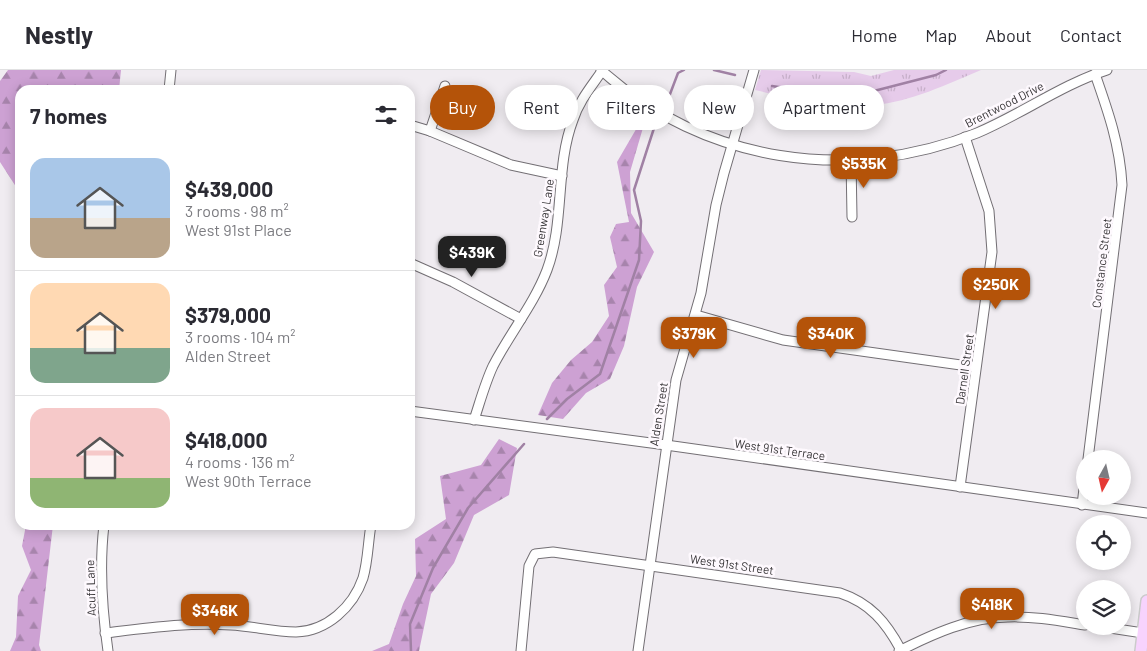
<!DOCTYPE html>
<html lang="en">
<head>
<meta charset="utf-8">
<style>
  body { margin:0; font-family:Barlow,sans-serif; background:#f7f7f7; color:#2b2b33; height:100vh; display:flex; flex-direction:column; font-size:19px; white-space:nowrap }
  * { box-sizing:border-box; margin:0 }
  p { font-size:16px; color:#7c7c81 }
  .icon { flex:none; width:28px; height:28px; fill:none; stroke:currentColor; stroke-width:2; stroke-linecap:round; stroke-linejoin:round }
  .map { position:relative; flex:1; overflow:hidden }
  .panel { position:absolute; left:15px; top:15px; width:400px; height:445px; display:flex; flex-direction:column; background:#fff; border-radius:15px; box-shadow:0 2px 12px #0003 }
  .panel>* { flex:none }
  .top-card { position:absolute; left:430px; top:15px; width:475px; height:45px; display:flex; gap:10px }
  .needle { width:32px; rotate:188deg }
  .tools { position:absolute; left:1076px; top:380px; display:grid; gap:10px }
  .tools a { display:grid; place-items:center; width:55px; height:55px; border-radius:50%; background:#fff; box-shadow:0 2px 12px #0003; font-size:25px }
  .price { position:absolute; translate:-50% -42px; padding:0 11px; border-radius:10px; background:#b45309; color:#fff; font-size:16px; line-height:32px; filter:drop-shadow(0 1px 2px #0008) }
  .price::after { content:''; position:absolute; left:50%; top:30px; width:15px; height:11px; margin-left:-8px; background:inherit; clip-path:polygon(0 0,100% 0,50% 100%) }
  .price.current { background:#222; color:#fff }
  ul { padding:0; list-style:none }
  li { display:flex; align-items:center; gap:15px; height:125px; padding:0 15px }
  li+li { border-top:1px solid #e1e1e2 }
  li span { display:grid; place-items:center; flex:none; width:140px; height:100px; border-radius:15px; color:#555 }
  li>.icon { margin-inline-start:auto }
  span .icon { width:60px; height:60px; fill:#fffc; stroke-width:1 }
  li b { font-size:21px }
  h2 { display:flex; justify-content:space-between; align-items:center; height:60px; padding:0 15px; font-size:21px }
  .chip { padding:0 18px; border-radius:22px; background:#fff; box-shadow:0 2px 12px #0003; font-size:18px; line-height:45px }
  .chip.current { background:#b45309; color:#fff }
  header { display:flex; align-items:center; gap:30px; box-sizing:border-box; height:70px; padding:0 25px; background:#fff; border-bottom:1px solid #e1e1e2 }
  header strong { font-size:24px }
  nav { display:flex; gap:28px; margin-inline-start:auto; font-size:18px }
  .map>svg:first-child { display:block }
</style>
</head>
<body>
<header>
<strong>Nestly</strong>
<nav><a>Home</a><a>Map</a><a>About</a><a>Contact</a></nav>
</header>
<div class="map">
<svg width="1147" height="581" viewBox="0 0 1147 581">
  <defs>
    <pattern id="forest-firs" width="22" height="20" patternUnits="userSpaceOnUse" patternTransform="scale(1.25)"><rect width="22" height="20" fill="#cda1d3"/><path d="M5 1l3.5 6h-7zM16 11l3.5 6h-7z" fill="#a784ac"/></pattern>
    <pattern id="park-tufts" width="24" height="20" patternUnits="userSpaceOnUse" patternTransform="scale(1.25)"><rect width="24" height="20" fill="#e6cbea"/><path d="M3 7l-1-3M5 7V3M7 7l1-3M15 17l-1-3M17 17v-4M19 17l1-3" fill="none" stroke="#c6afc9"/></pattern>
  </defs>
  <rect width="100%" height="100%" fill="#f0ecf1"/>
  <g fill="url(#forest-firs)">
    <path d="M8 0H121L119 20H20V123L0 92V11Z"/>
    <path d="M642 49 645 51 630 102 631 143 654 182 637 217 624 276 610 309 586 323 563 349 538 345 552 313 571 290 592 272 609 246 604 215 617 197 610 167 616 154 629 152 617 92Z"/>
    <path d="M499 369 517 378 509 425 474 445 454 493 431 524 419 581H372L389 574 403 534 416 506 415 469 446 449 440 406 481 395Z"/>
    <path d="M26 455H53L39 575 41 581H10L16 567 18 526 31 500 22 476Z"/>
  </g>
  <path fill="url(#park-tufts)" d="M761 0 854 2 871 6 894 0H981C947 14 911 32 874 35 834 38 793 29 755 20Z"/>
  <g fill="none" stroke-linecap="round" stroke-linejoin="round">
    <g stroke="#a081a4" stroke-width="2.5">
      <path d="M714 0 735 5"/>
      <path d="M772 16 810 22H870L936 5 946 0"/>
      <path d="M667 32 678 3 684 0"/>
      <path d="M547 349 567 329 600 304 639 190 641 151 634 120 655 55"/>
      <path d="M411 581 410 554 433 498 468 438 524 374"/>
    </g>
    <g stroke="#736f74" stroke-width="11">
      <g id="minor">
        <path d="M601 0C704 93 850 114 977 63 1022 44 1061 15 1107 0"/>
        <path d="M169 20 171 0"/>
        <path d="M410 55 430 61 511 95 562 106"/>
        <path d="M430 61 445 16"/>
        <path d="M851 90 852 147"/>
        <path d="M410 193 453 212 521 249"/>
        <path d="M696 245 783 270 975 297"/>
        <path d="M410 341 666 375 1147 443"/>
        <path d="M474 350C480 332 485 313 493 296 510 263 534 234 547 200 565 152 555 97 573 50 579 31 591 17 602 1"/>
        <path d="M1088 389 1122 115C1120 75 1108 41 1095 4"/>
        <path d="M960 417 992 182 989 141 965 67"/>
        <path d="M1082 435 1085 410"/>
        <path d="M104 455C99 497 102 539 108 581"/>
        <path d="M1097 556 1143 563"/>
        <path d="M105 563C147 558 189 552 231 555 252 556 274 562 296 562 327 561 353 537 363 508 368 491 368 472 371 455"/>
        <path d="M521 581 529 496 535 484 553 482 840 523C870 533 886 552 901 580"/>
        <path d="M638 581 676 310 701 223 716 135 724 103 754 0"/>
        <path d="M899 581C933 564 970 547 1008 547 1034 546 1060 551 1085 555"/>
      </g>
    </g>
    <g stroke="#cbcbcb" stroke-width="14">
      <path id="major" d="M1141 581 1147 531"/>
    </g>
    <use href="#minor" stroke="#fff" stroke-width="9"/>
    <use href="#major" stroke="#f7d3fd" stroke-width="11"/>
  </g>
  <g text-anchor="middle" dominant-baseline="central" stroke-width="5" stroke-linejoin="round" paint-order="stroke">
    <g font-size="12" fill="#383638" stroke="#fef9fe">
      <text transform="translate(1004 34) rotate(-27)">Brentwood Drive</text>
      <text transform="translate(543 148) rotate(-81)">Greenway Lane</text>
      <text transform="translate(1101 193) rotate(-83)">Constance Street</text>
      <text transform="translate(964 299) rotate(-82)">Darnell Street</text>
      <text transform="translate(658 344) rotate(-81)">Alden Street</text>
      <text transform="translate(780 379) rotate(8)">West 91st Terrace</text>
      <text transform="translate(732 494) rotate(8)">West 91st Street</text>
      <text transform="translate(90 518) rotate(-92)">Acuff Lane</text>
    </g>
  </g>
</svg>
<div class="tools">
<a><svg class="needle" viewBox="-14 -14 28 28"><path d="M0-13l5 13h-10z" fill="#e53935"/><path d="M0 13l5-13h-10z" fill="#7c7c81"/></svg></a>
<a><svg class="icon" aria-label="locate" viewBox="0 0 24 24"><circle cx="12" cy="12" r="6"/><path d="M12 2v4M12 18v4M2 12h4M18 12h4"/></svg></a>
<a><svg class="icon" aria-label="layers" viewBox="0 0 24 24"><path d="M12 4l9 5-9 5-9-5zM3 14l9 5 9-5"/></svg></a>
</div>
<b class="price" style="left:864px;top:119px">$535K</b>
<b class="price current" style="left:472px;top:208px">$439K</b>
<b class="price" style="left:996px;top:240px">$250K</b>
<b class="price" style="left:694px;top:289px">$379K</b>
<b class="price" style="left:831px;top:289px">$340K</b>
<b class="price" style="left:992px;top:560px">$418K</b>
<b class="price" style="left:215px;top:566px">$346K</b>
<div class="top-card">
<a class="chip current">Buy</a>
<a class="chip">Rent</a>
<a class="chip">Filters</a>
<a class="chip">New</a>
<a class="chip">Apartment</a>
</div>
<section class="panel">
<h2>7 homes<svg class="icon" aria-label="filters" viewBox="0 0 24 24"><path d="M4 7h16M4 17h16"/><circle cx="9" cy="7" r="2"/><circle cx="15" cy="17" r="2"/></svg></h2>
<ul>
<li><span style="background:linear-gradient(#a9c7e8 60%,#b9a48a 0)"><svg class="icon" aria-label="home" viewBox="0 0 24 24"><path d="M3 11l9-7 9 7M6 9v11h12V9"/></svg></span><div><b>$439,000</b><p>3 rooms · 98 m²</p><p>West 91st Place</p></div></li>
<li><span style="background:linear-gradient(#ffd9b3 65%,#7fa58c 0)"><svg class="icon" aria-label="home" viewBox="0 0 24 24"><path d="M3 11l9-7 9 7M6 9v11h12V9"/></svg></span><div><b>$379,000</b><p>3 rooms · 104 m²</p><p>Alden Street</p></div></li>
<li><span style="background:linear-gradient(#f6c9c9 70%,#8fb573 0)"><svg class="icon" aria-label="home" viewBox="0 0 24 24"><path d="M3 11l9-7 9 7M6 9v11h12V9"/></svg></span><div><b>$418,000</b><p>4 rooms · 136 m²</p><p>West 90th Terrace</p></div></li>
</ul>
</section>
</div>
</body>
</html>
